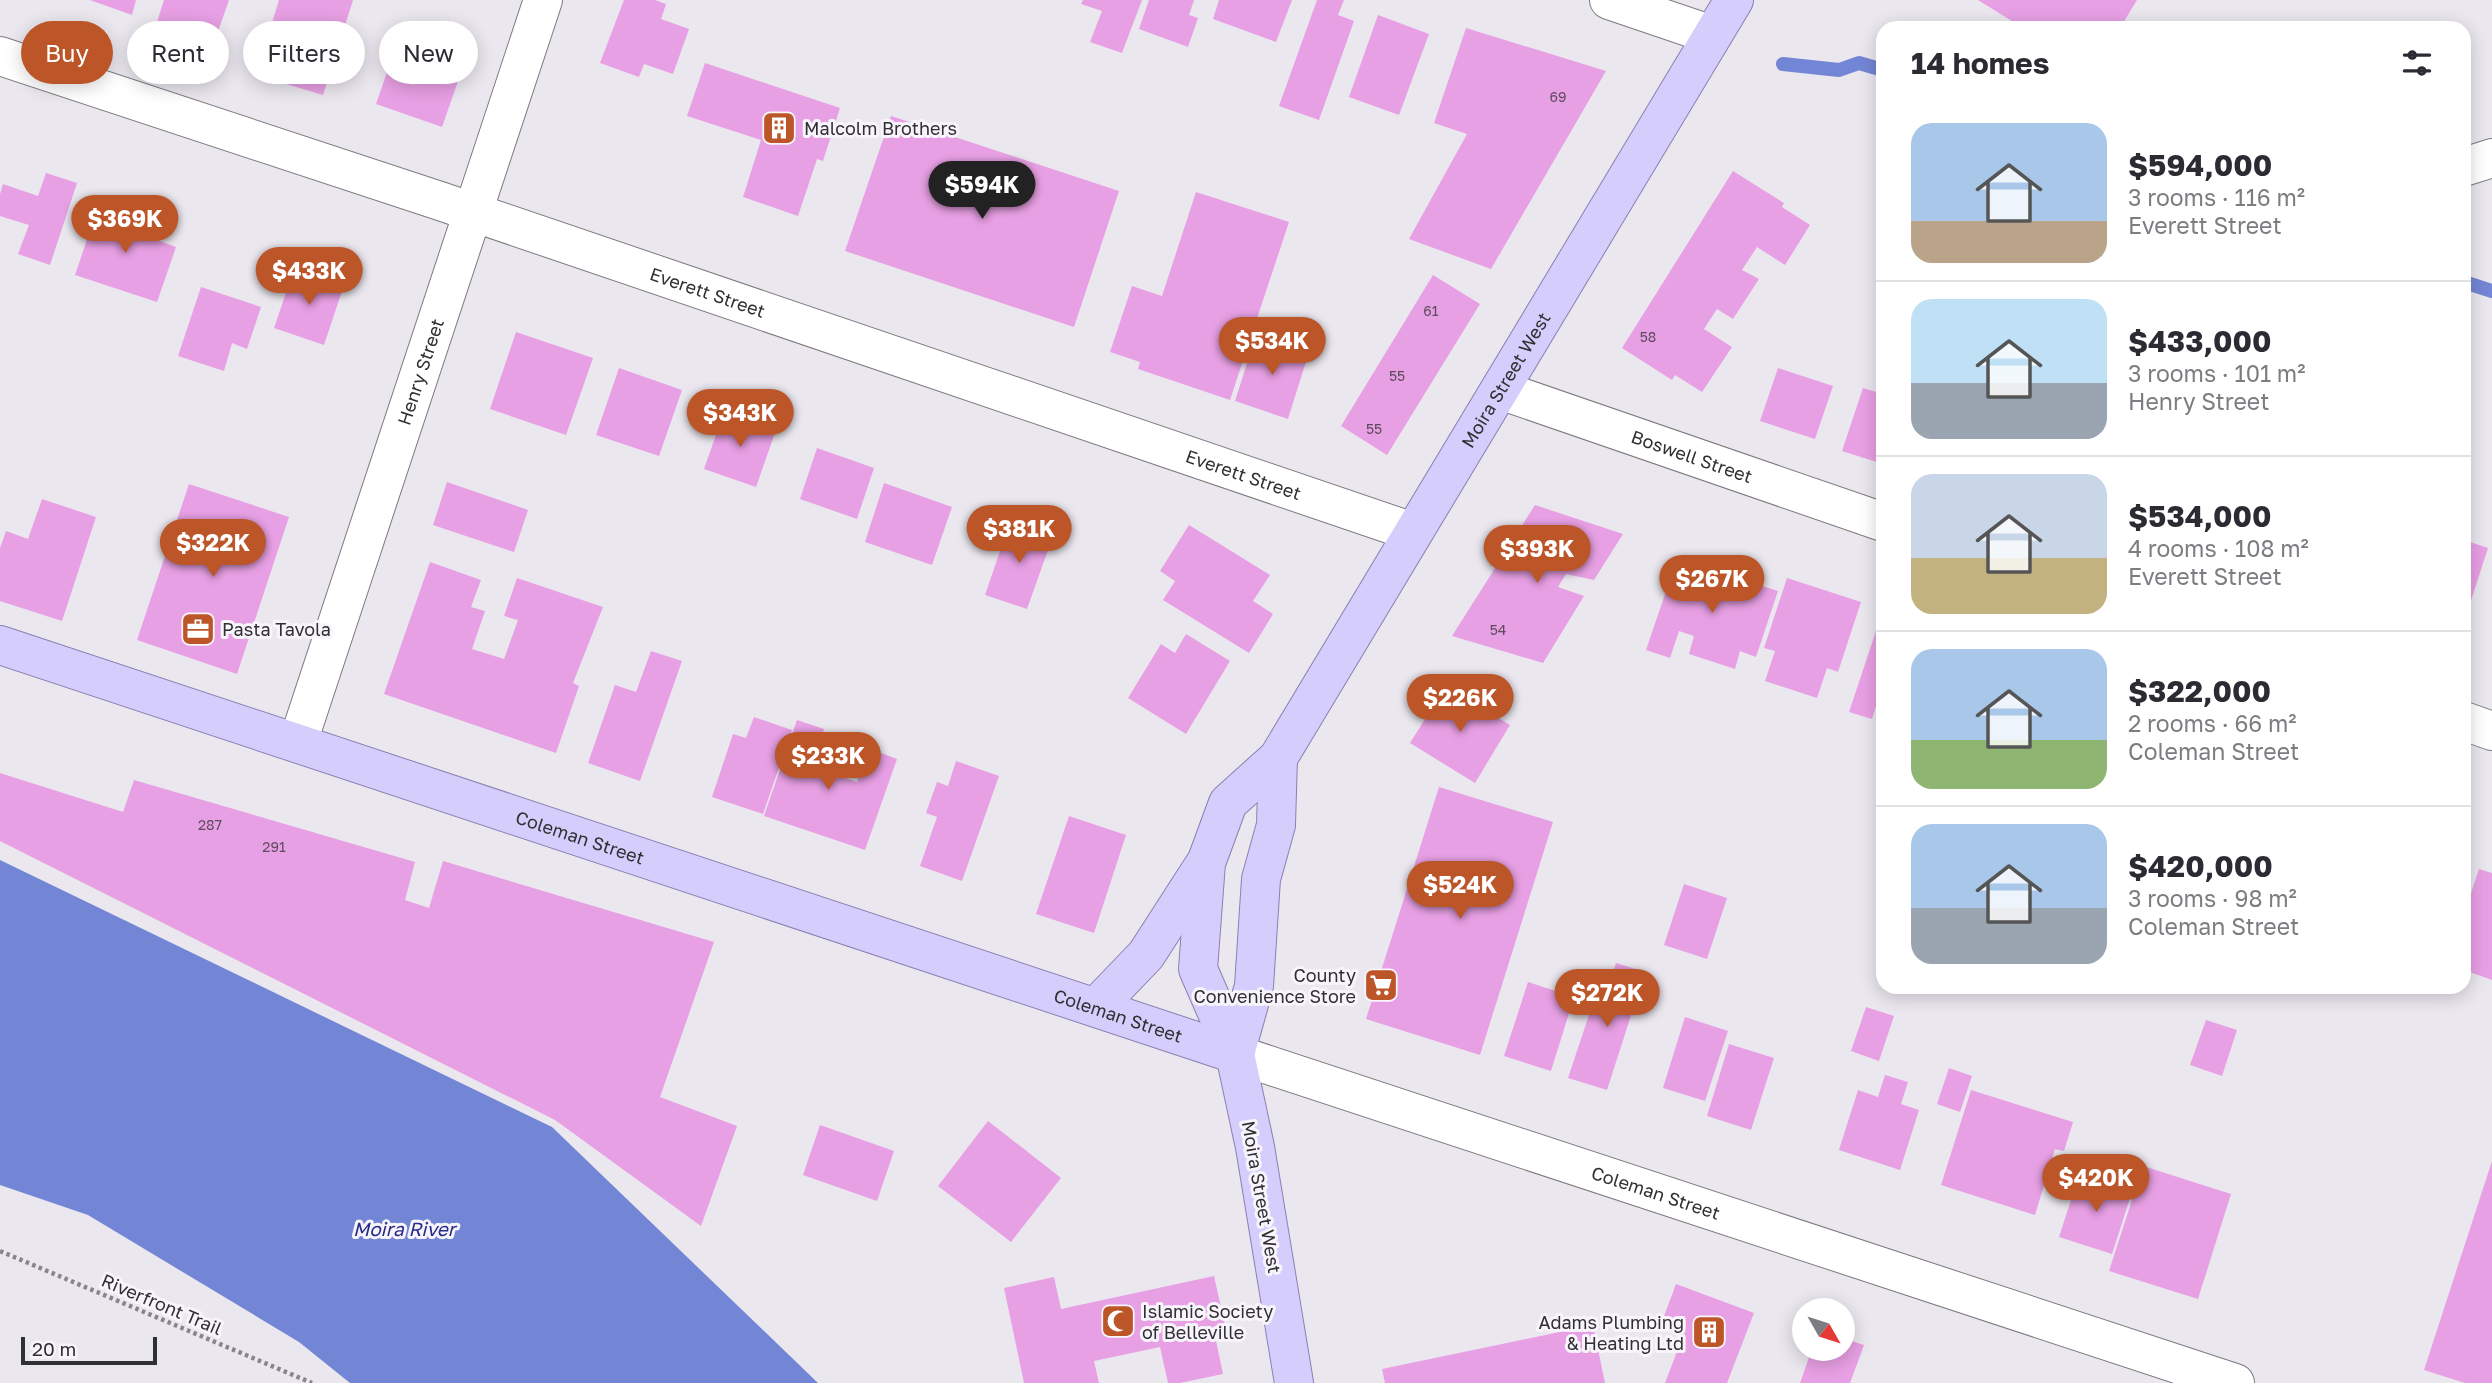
<!DOCTYPE html>
<html lang="en">
<head>
<meta charset="utf-8">
<style>
  body { margin:0; font-family:"Golos Text",sans-serif; background:#f2f2f3; color:#2b2b33; height:100vh; display:flex; flex-direction:column; font-size:26px; white-space:nowrap }
  * { box-sizing:border-box; margin:0 }
  p { font-size:23px; color:#7c7c81 }
  .icon { flex:none; width:38px; height:38px; fill:none; stroke:currentColor; stroke-width:2; stroke-linecap:round; stroke-linejoin:round }
  .map { position:relative; flex:1; overflow:hidden }
  .drawer { position:absolute; left:1876px; top:21px; width:595px; height:973px; display:flex; flex-direction:column; background:#fff; border-radius:21px; box-shadow:0 4px 18px #0003 }
  .drawer>* { flex:none }
  .hud { position:absolute; left:21px; top:21px; width:665px; height:63px; display:flex; gap:14px }
  .needle { width:46px; rotate:129deg }
  .fabs { position:absolute; left:1792px; top:1298px; display:grid; gap:14px }
  .fabs a { display:grid; place-items:center; width:63px; height:63px; border-radius:50%; background:#fff; box-shadow:0 4px 18px #0003; font-size:35px }
  .scale { position:absolute; left:21px; bottom:18px; width:136px; box-sizing:border-box; padding-left:7px; border:4px solid #302f31; border-top:0; font-size:19px; line-height:24px; white-space:nowrap; color:#302f31; -webkit-text-stroke:5px #f8f4fc; paint-order:stroke }
  .price { position:absolute; translate:-50% -60px; padding:0 16px; border-radius:24px; background:#bc5629; color:#fff; font-size:23px; line-height:46px; filter:drop-shadow(0 2px 4px #0008) }
  .price::after { content:''; position:absolute; left:50%; top:42px; width:21px; height:16px; margin-left:-10px; background:inherit; clip-path:polygon(0 0,100% 0,50% 100%) }
  .price.current { background:#222; color:#fff }
  ul { padding:0; list-style:none }
  li { display:flex; align-items:center; gap:21px; height:175px; padding:0 35px }
  li+li { border-top:2px solid #e1e1e2 }
  li span { display:grid; place-items:center; flex:none; width:196px; height:140px; border-radius:21px; color:#555 }
  li>.icon { margin-inline-start:auto }
  span .icon { width:84px; height:84px; fill:#fffc; stroke-width:1 }
  li b { font-size:30px }
  h2 { display:flex; justify-content:space-between; align-items:center; height:84px; padding:0 35px; font-size:30px }
  .pill { padding:0 24px; border-radius:32px; background:#fff; box-shadow:0 4px 18px #0003; font-size:24px; line-height:63px }
  .pill.current { background:#bc5629; color:#fff }
  .map>svg:first-child { display:block }
</style>
</head>
<body>
<div class="map">
<svg width="2492" height="1383" viewBox="0 0 2492 1383">
  <rect width="100%" height="100%" fill="#ebe7ef"/>
  <path fill="#7385d5" d="M0 860 552 1127 818 1383H350L299 1342 88 1215 0 1185Z"/>
  <g fill="none" stroke-linecap="round" stroke-linejoin="round">
    <g stroke="#7385d5" stroke-width="14">
      <path d="M1783 64 1839 70 1859 63 1883 70"/>
      <path d="M2464 282 2492 291"/>
    </g>
  </g>
  <g fill="#e8a0e4">
    <path d="M90 0H136L132 15Z"/>
    <path d="M164 0H229L214 43 157 22Z"/>
    <path d="M279 0H353L323 95 256 75Z"/>
    <path d="M624 0H655L666 4 661 19 689 29 673 74 644 64 639 77 600 63Z"/>
    <path d="M1083 0H1142L1122 53 1090 42 1102 11 1081 4Z"/>
    <path d="M1149 0H1194L1189 15 1198 18 1188 47 1139 29Z"/>
    <path d="M1219 0H1292L1276 42 1213 19Z"/>
    <path d="M1317 0H1344L1338 15 1354 21 1319 120 1279 106Z"/>
    <path d="M1978 0H2137L2120 28H2023Z"/>
    <path d="M1378 15 1429 34 1399 115 1349 97Z"/>
    <path d="M1466 28 1606 71 1491 269 1409 239 1467 134 1434 123Z"/>
    <path d="M398 41 464 64 442 127 376 104Z"/>
    <path d="M705 63 840 108 823 161 817 159 798 216 743 197 761 140 687 116Z"/>
    <path d="M891 116 1119 191 1074 327 845 251Z"/>
    <path d="M1733 171 1784 203 1782 207 1810 225 1785 265 1757 247 1742 270 1759 279 1733 319 1717 309 1704 329 1732 347 1702 392 1675 375 1672 380 1622 348Z"/>
    <path d="M46 173 77 183 50 265 18 254 29 225 0 216V194L3 184 38 196Z"/>
    <path d="M1196 192 1289 222 1230 400 1138 369 1140 362 1110 352 1132 286 1162 296Z"/>
    <path d="M99 204 145 220 140 234 176 247 157 302 75 275Z"/>
    <path d="M294 269 344 285 324 345 274 328Z"/>
    <path d="M1433 275 1480 304 1387 455 1341 426Z"/>
    <path d="M201 287 261 307 247 349 232 343 224 371 178 356Z"/>
    <path d="M516 332 593 358 566 435 490 409Z"/>
    <path d="M1256 335 1309 352 1288 419 1235 401Z"/>
    <path d="M619 368 682 390 659 456 596 435Z"/>
    <path d="M1778 368 1833 386 1815 439 1760 421Z"/>
    <path d="M1863 388 1883 394V464L1842 451Z"/>
    <path d="M724 412 776 430 756 487 704 469Z"/>
    <path d="M817 448 874 468 857 519 800 499Z"/>
    <path d="M447 482 528 510 514 552 433 525Z"/>
    <path d="M884 483 952 507 932 565 865 542Z"/>
    <path d="M189 484 289 517 237 674 137 640Z"/>
    <path d="M42 499 96 517 62 621 0 601V548L6 531 28 539Z"/>
    <path d="M1535 505 1623 534 1594 580 1566 574 1558 587 1584 596 1543 663 1452 636Z"/>
    <path d="M1010 522 1053 536 1027 609 985 595Z"/>
    <path d="M1189 525 1270 575 1253 601 1273 614 1249 653 1163 600 1175 581 1160 571Z"/>
    <path d="M2464 540 2488 548 2465 619H2464Z"/>
    <path d="M1677 559 1778 591 1756 657 1740 651 1735 669 1689 654 1694 636 1679 631 1670 658 1646 650Z"/>
    <path d="M430 562 481 580 471 607 485 611 472 649 504 659 518 620 504 616 517 578 603 607 573 683 579 686 556 753 384 694Z"/>
    <path d="M1787 578 1861 602 1838 672 1827 668 1817 698 1765 681 1775 651 1764 648Z"/>
    <path d="M1877 628 1883 629V694L1880 693 1872 719 1849 712Z"/>
    <path d="M1186 634 1230 661 1186 734 1128 698 1161 644 1175 653Z"/>
    <path d="M651 651 682 661 640 781 588 763 615 685 636 692Z"/>
    <path d="M1446 686 1510 725 1475 783 1410 743Z"/>
    <path d="M754 717 792 730 763 814 712 797 733 734 746 738Z"/>
    <path d="M797 720 824 729 811 766 857 782 868 748 897 759 865 850 764 816Z"/>
    <path d="M956 761 999 776 962 881 920 866 937 817 926 813 937 782 948 786Z"/>
    <path d="M0 773 123 812 134 780 415 862 405 900 429 908 443 861 714 942 660 1097 737 1126 701 1226 555 1120 0 841Z"/>
    <path d="M1439 787 1553 822 1480 1055 1366 1019Z"/>
    <path d="M1069 816 1126 835 1094 933 1036 914Z"/>
    <path d="M2479 869 2492 873V980L2464 970V914Z"/>
    <path d="M1684 884 1727 898 1707 959 1664 945Z"/>
    <path d="M1616 963 1645 972 1607 1090 1568 1078 1592 1006 1601 1009Z"/>
    <path d="M1528 982 1574 997 1551 1071 1504 1056Z"/>
    <path d="M1866 1007 1894 1016 1879 1061 1851 1051Z"/>
    <path d="M1685 1017 1728 1031 1705 1101 1663 1088Z"/>
    <path d="M2206 1020 2237 1030 2222 1076 2190 1065Z"/>
    <path d="M1729 1044 1774 1058 1751 1130 1707 1116Z"/>
    <path d="M1949 1068 1972 1076 1960 1112 1937 1104Z"/>
    <path d="M1885 1075 1908 1082 1901 1104 1919 1110 1900 1170 1839 1150 1858 1090 1878 1097Z"/>
    <path d="M1971 1090 2073 1122 2064 1151 2055 1149 2035 1215 1941 1185Z"/>
    <path d="M988 1121 1061 1178 1011 1242 938 1186Z"/>
    <path d="M820 1125 894 1151 877 1201 803 1175Z"/>
    <path d="M2492 1161V1383H2465L2424 1370Z"/>
    <path d="M2143 1166 2231 1194 2198 1299 2109 1271Z"/>
    <path d="M2079 1175 2132 1192 2112 1254 2059 1237Z"/>
    <path d="M1214 1276 1227 1334 1215 1336 1223 1374 1180 1383H1168L1160 1347 1094 1361 1099 1383H1024L1004 1288 1054 1277 1061 1309Z"/>
    <path d="M1676 1284 1754 1313 1727 1383H1665L1683 1336 1660 1327Z"/>
    <path d="M1593 1325 1605 1383H1385L1382 1369Z"/>
    <path d="M1843 1338 1864 1345 1850 1383H1800L1812 1349H1843Z"/>
  </g>
  <g fill="none" stroke-linecap="round" stroke-linejoin="round">
    <g stroke="#7d7980" stroke-width="40">
      <g id="minor">
        <path d="M1609 0 1712 35"/>
        <path id="s1" d="M0 56 443 202 1413 532"/>
        <path d="M2464 167 2492 158"/>
        <path id="s2" d="M1500 390 1883 522"/>
        <path d="M2464 721 2492 731"/>
        <path id="s3" d="M298 742 543 0"/>
        <path id="s4" d="M1235 1054 2235 1383"/>
      </g>
    </g>
    <g stroke="#8980b3" stroke-width="40">
      <g id="major">
        <path id="s5" d="M0 645 1235 1054"/>
        <path d="M1096 1007 1146 955 1204 865"/>
        <path d="M1235 1054 1254 986 1261 879 1276 825 1278 758"/>
        <path id="s6" d="M1294 1383 1255 1147 1235 1054 1198 969 1206 863 1228 803 1278 758 1734 0"/>
      </g>
    </g>
    <path stroke="#87858a" stroke-width="4.5" stroke-dasharray="3.5 3.5" stroke-linecap="butt" d="M0 1251 312 1383"/>
    <use href="#minor" stroke="#fff" stroke-width="38"/>
    <use href="#major" stroke="#d5cdfb" stroke-width="38"/>
  </g>
  <defs>
    <g id="building-square" transform="scale(1.75)"><rect x="-9" y="-9" width="18" height="18" rx="4" fill="#bc5629" stroke="#f8f4fc"/><path d="M-4-6H4V6H1V3H-1V6H-4ZM-2.5-4.3h1.7v1.8h-1.7ZM.8-4.3h1.7v1.8H.8ZM-2.5-1h1.7V.8h-1.7ZM.8-1h1.7V.8H.8Z" fill="#fff"/></g>
    <g id="office-square" transform="scale(1.75)"><rect x="-9" y="-9" width="18" height="18" rx="4" fill="#bc5629" stroke="#f8f4fc"/><path d="M-6-3h4V-5.5h4V-3h4V5H-6ZM-1-4.5V-3h2v-1.5ZM-6 0V1H6V0Z" fill="#fff"/></g>
    <g id="supermarket-square" transform="scale(1.75)"><rect x="-9" y="-9" width="18" height="18" rx="4" fill="#bc5629" stroke="#f8f4fc"/><path d="M-6-5.5h2.5l.6 2H6L4.5 2H-2.5L-4.4-4H-6ZM-1.5 3.2a1.3 1.3 0 1 0 .1 0ZM3 3.2a1.3 1.3 0 1 0 .1 0Z" fill="#fff"/></g>
    <g id="mosque-square" transform="scale(1.75)"><rect x="-9" y="-9" width="18" height="18" rx="4" fill="#bc5629" stroke="#f8f4fc"/><path d="M3.5-4.9A6 6 0 1 0 3.5 4.9A5 5 0 1 1 3.5-4.9Z" fill="#fff"/></g>
  </defs>
  <g fill-rule="evenodd">
    <use href="#building-square" x="779" y="128"/>
    <use href="#office-square" x="198" y="629"/>
    <use href="#supermarket-square" x="1381" y="985"/>
    <use href="#mosque-square" x="1118" y="1321"/>
    <use href="#building-square" x="1709" y="1332"/>
  </g>
  <g text-anchor="middle" dominant-baseline="central" stroke-width="6" stroke-linejoin="round" paint-order="stroke">
    <g font-size="14" fill="#5e4b5e">
      <text x="1558" y="96">69</text>
      <text x="1431" y="310">61</text>
      <text x="1648" y="336">58</text>
      <text x="1397" y="375">55</text>
      <text x="1374" y="428">55</text>
      <text x="1498" y="629">54</text>
      <text x="210" y="824">287</text>
      <text x="274" y="846">291</text>
    </g>
    <g font-size="18" fill="#302f31" stroke="#f8f4fc" text-anchor="start">
      <text x="804" y="128">Malcolm Brothers</text>
      <text x="222" y="629">Pasta Tavola</text>
      <text x="1356" y="975" text-anchor="end">County<tspan x="1356" dy="21">Convenience Store</tspan></text>
      <text x="1142" y="1311">Islamic Society<tspan x="1142" dy="21">of Belleville</tspan></text>
      <text x="1684" y="1322" text-anchor="end">Adams Plumbing<tspan x="1684" dy="21">&amp; Heating Ltd</tspan></text>
    </g>
    <g font-size="18" fill="#302f31" stroke="#f8f4fc">
      <text stroke="none"><textPath href="#s1" startOffset="746">Everett Street</textPath></text>
      <text stroke="none"><textPath href="#s3" startOffset="390">Henry Street</textPath></text>
      <text stroke="none"><textPath href="#s6" startOffset="1106">Moira Street West</textPath></text>
      <text stroke="none"><textPath href="#s2" startOffset="203">Boswell Street</textPath></text>
      <text stroke="none"><textPath href="#s1" startOffset="1312">Everett Street</textPath></text>
      <text stroke="none"><textPath href="#s5" startOffset="611">Coleman Street</textPath></text>
      <text stroke="none"><textPath href="#s5" startOffset="1178">Coleman Street</textPath></text>
      <text stroke="none"><textPath href="#s4" startOffset="443">Coleman Street</textPath></text>
      <text transform="translate(1262 1197) rotate(80)">Moira Street West</text>
      <text transform="translate(162 1304) rotate(23)">Riverfront Trail</text>
    </g>
    <g font-size="19" font-style="italic" fill="#272c89" stroke="#f8f4fc">
      <text x="404" y="1228">Moira River</text>
    </g>
  </g>
</svg>
<div class="fabs">
<a><svg class="needle" viewBox="-14 -14 28 28"><path d="M0-13l5 13h-10z" fill="#e53935"/><path d="M0 13l5-13h-10z" fill="#7c7c81"/></svg></a>
</div>
<div class="scale">20 m</div>
<b class="price current" style="left:982px;top:221px">$594K</b>
<b class="price" style="left:125px;top:255px">$369K</b>
<b class="price" style="left:309px;top:307px">$433K</b>
<b class="price" style="left:1272px;top:377px">$534K</b>
<b class="price" style="left:740px;top:449px">$343K</b>
<b class="price" style="left:1019px;top:565px">$381K</b>
<b class="price" style="left:213px;top:579px">$322K</b>
<b class="price" style="left:1537px;top:585px">$393K</b>
<b class="price" style="left:1712px;top:615px">$267K</b>
<b class="price" style="left:1460px;top:734px">$226K</b>
<b class="price" style="left:828px;top:792px">$233K</b>
<b class="price" style="left:1460px;top:921px">$524K</b>
<b class="price" style="left:1607px;top:1029px">$272K</b>
<b class="price" style="left:2096px;top:1214px">$420K</b>
<div class="hud">
<a class="pill current">Buy</a>
<a class="pill">Rent</a>
<a class="pill">Filters</a>
<a class="pill">New</a>
</div>
<section class="drawer">
<h2>14 homes<svg class="icon" aria-label="filters" viewBox="0 0 24 24"><path d="M4 7h16M4 17h16"/><circle cx="9" cy="7" r="2"/><circle cx="15" cy="17" r="2"/></svg></h2>
<ul>
<li><span style="background:linear-gradient(#a9c7e8 70%,#b9a48a 0)"><svg class="icon" aria-label="home" viewBox="0 0 24 24"><path d="M3 11l9-7 9 7M6 9v11h12V9"/></svg></span><div><b>$594,000</b><p>3 rooms · 116 m²</p><p>Everett Street</p></div></li>
<li><span style="background:linear-gradient(#bfe0f5 60%,#9aa5b1 0)"><svg class="icon" aria-label="home" viewBox="0 0 24 24"><path d="M3 11l9-7 9 7M6 9v11h12V9"/></svg></span><div><b>$433,000</b><p>3 rooms · 101 m²</p><p>Henry Street</p></div></li>
<li><span style="background:linear-gradient(#c9d6e8 60%,#c2b280 0)"><svg class="icon" aria-label="home" viewBox="0 0 24 24"><path d="M3 11l9-7 9 7M6 9v11h12V9"/></svg></span><div><b>$534,000</b><p>4 rooms · 108 m²</p><p>Everett Street</p></div></li>
<li><span style="background:linear-gradient(#a9c7e8 65%,#8fb573 0)"><svg class="icon" aria-label="home" viewBox="0 0 24 24"><path d="M3 11l9-7 9 7M6 9v11h12V9"/></svg></span><div><b>$322,000</b><p>2 rooms · 66 m²</p><p>Coleman Street</p></div></li>
<li><span style="background:linear-gradient(#a9c7e8 60%,#9aa5b1 0)"><svg class="icon" aria-label="home" viewBox="0 0 24 24"><path d="M3 11l9-7 9 7M6 9v11h12V9"/></svg></span><div><b>$420,000</b><p>3 rooms · 98 m²</p><p>Coleman Street</p></div></li>
</ul>
</section>
</div>
</body>
</html>
